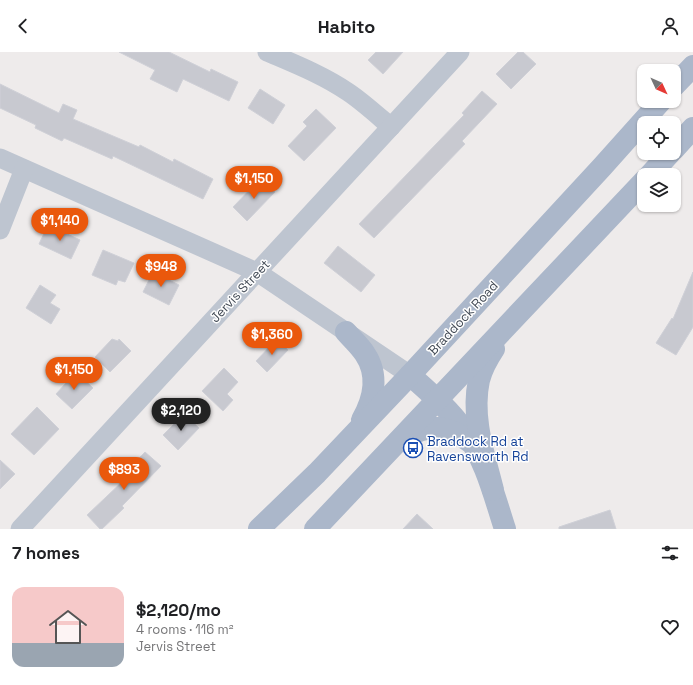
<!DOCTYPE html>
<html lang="en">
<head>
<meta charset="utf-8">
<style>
  body { margin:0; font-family:"Space Grotesk",sans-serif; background:#f2f2f2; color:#202124; height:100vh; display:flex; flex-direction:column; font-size:15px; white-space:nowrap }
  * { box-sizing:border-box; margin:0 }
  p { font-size:13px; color:#757577 }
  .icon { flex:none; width:22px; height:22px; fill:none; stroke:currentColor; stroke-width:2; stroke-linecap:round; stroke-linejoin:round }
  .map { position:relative; height:477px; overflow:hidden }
  .drawer { display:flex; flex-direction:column; background:#fff; flex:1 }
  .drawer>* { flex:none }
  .needle { width:26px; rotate:134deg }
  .fabs { position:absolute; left:637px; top:12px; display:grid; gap:8px }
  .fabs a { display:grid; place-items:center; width:44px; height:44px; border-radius:8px; background:#fff; box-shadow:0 1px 3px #0004; font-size:20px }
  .price { position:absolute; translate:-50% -34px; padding:0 9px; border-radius:14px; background:#ea580c; color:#fff; font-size:13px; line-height:26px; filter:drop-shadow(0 1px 2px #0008) }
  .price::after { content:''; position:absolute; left:50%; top:24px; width:12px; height:9px; margin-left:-6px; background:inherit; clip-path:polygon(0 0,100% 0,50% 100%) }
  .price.selected { background:#222; color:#fff }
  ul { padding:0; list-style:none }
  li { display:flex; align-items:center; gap:12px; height:100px; padding:0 12px }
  li span { display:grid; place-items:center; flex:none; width:112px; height:80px; border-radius:12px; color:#555 }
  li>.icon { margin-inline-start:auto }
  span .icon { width:48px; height:48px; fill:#fffc; stroke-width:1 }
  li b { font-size:17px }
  h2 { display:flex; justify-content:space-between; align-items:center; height:48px; padding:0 12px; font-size:17px }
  header { display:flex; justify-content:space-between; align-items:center; height:52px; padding:0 12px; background:#fff; font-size:18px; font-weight:700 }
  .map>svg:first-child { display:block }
</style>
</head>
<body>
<header><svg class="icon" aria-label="back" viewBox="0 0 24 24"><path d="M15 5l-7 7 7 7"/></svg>Habito<svg class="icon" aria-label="person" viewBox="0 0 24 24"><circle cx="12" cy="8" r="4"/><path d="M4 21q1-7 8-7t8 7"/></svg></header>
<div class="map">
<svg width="693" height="477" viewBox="0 0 693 477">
  <rect width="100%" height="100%" fill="#eeebeb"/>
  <g fill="#c8c9d0" stroke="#cfd0d7">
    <path d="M119 0H169L210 20 211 17 238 30 229 49 183 27 177 40 150 27 155 18Z"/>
    <path d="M376 0H403L383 22 368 8Z"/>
    <path d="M518 0H523L536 12 511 37 496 22Z"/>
    <path d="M0 32 59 61 63 52 77 58 73 67 139 95 140 93 173 110 174 107 213 127 203 147 113 104 112 107 64 86 62 89 35 76 36 73 0 56Z"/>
    <path d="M260 37 285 53 273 72 248 56Z"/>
    <path d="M482 39 497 52 462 89 465 92 374 186 359 172 464 63 462 61Z"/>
    <path d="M316 57 336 76 304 109 288 94 307 74 303 70Z"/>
    <path d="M261 126 275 140 247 169 233 155Z"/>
    <path d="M48 173 80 188 71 207 39 192Z"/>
    <path d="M338 194 375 223 361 240 324 211Z"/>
    <path d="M103 198 134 211 125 230 118 228 116 233 92 223Z"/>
    <path d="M153 220 179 233 169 253 143 240Z"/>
    <path d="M693 220V275L676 303 656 291 672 266 673 267Z"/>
    <path d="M40 233 56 243 50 251 60 257 51 272 26 256Z"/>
    <path d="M112 287 118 289 119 287 131 299 110 320 95 305Z"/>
    <path d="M277 287 288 298 267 320 256 309Z"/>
    <path d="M224 316 238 330 227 342 233 348 223 359 202 339Z"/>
    <path d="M76 320 93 336 72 357 56 342Z"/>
    <path d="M37 355 59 377 34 403 11 382Z"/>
    <path d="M184 362 199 376 178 398 163 383Z"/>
    <path d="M145 400 161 414 122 454 124 456 102 477H100L87 463 124 428 121 425Z"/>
    <path d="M0 408 15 422 0 437Z"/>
    <path d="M610 458 616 477H559V475Z"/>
    <path d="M417 462 433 477H403Z"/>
  </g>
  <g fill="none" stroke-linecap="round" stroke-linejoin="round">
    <g stroke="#bec5d0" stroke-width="19">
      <path d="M267 0C295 12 323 23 348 40 363 50 377 63 391 75"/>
      <path d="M0 106 257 220 410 323"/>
      <path d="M0 178 24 117"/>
      <path d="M20 477 460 0"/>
    </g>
    <g stroke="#abb7ca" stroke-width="22">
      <path d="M674 34 693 14"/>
      <path d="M674 97 693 76"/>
      <path d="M650 123 670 101"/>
      <path d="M346 280C353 288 360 294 365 302 379 323 374 347 362 368"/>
      <path d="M410 323C429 340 449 357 464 378 485 407 494 443 505 477"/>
      <path d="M405 386C429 371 447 373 470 390"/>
      <path d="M493 438C484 402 471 365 479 328 482 317 488 306 494 297"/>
      <path d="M259 477 317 421 410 323 602 115 661 49"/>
      <path d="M315 477 644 129"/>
    </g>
  </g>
  <defs>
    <g id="bus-ring" transform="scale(1)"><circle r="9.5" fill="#fff" stroke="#1a4fb4" stroke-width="1.5"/><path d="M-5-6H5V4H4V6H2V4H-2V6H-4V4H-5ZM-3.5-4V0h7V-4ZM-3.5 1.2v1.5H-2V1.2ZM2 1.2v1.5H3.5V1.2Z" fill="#1a4fb4"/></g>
  </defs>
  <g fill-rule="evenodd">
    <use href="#bus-ring" x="413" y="396"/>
  </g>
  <g text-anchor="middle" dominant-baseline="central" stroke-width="3" stroke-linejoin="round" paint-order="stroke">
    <g font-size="13" fill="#444c57" stroke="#fff">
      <text transform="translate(240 239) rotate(-47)">Jervis Street</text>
      <text transform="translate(463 266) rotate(-47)">Braddock Road</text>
    </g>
    <g font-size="13" fill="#164399" stroke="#fff" text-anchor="start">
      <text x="427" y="389">Braddock Rd at<tspan x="427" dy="15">Ravensworth Rd</tspan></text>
    </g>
  </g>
</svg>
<div class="fabs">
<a><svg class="needle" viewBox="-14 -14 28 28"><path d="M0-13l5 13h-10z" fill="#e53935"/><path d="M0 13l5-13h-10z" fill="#757577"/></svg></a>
<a><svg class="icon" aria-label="locate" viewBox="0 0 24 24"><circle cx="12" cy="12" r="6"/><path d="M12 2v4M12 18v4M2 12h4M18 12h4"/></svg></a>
<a><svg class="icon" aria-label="layers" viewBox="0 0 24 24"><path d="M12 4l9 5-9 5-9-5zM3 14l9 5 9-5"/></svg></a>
</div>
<b class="price" style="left:254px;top:148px">$1,150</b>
<b class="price" style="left:60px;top:190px">$1,140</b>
<b class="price" style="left:161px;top:236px">$948</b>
<b class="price" style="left:272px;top:304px">$1,360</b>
<b class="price" style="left:74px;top:339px">$1,150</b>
<b class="price selected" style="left:181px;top:380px">$2,120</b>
<b class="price" style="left:124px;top:439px">$893</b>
</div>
<section class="drawer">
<h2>7 homes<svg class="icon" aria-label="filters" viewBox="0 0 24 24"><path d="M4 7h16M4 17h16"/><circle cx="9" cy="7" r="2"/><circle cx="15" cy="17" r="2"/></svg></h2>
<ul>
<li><span style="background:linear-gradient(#f6c9c9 70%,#9aa5b1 0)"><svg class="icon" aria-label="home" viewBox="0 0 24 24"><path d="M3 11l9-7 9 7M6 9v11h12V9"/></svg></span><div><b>$2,120/mo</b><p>4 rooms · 116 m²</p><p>Jervis Street</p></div><svg class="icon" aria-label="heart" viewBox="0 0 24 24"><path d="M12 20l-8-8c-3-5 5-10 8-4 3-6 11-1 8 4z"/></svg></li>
</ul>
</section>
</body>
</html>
